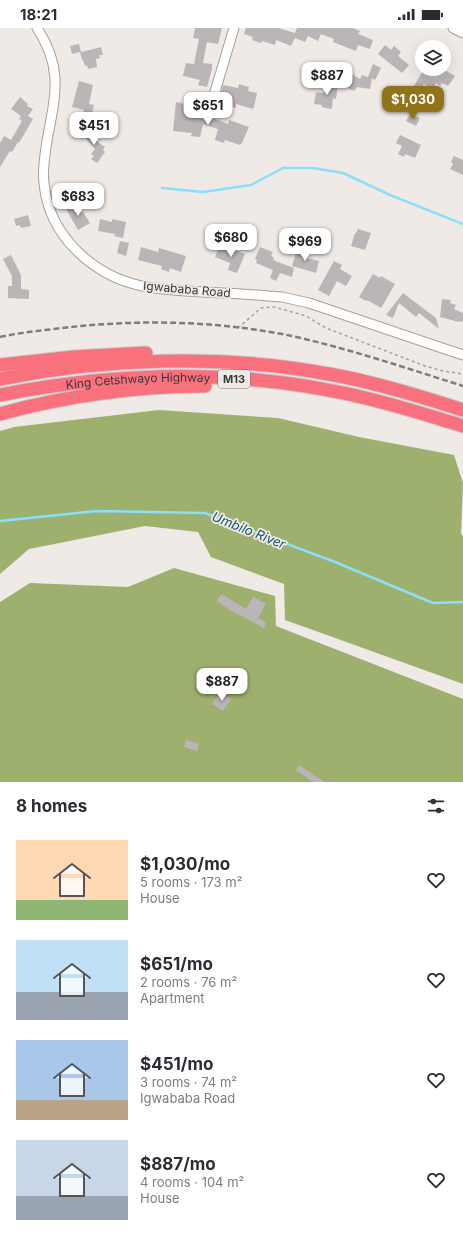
<!DOCTYPE html>
<html lang="en">
<head>
<meta charset="utf-8">
<style>
  body { margin:0; font-family:Inter,sans-serif; background:#f2f2f3; color:#2b2b33; height:100vh; display:flex; flex-direction:column; font-size:15px; white-space:nowrap }
  * { box-sizing:border-box; margin:0 }
  p { font-size:13px; color:#7c7c81 }
  .icon { flex:none; width:22px; height:22px; fill:none; stroke:currentColor; stroke-width:2; stroke-linecap:round; stroke-linejoin:round }
  .map { position:relative; height:754px; overflow:hidden }
  .side { display:flex; flex-direction:column; background:#fff; flex:1 }
  .side>* { flex:none }
  .fabs { position:absolute; left:415px; top:12px; display:grid; gap:8px }
  .fabs a { display:grid; place-items:center; width:36px; height:36px; border-radius:50%; background:#fff; box-shadow:0 4px 16px #0002; font-size:20px }
  .price { position:absolute; translate:-50% -34px; padding:0 9px; border-radius:8px; background:#fff; color:#222; font-size:13px; line-height:26px; filter:drop-shadow(0 1px 2px #0008) }
  .price::after { content:''; position:absolute; left:50%; top:24px; width:12px; height:9px; margin-left:-6px; background:inherit; clip-path:polygon(0 0,100% 0,50% 100%) }
  .price.active { background:#91741a; color:#fff }
  ul { padding:0; list-style:none }
  li { display:flex; align-items:center; gap:12px; height:100px; padding:0 16px }
  li span { display:grid; place-items:center; flex:none; width:112px; height:80px; border-radius:0px; color:#555 }
  li>.icon { margin-inline-start:auto }
  span .icon { width:48px; height:48px; fill:#fffc; stroke-width:1 }
  li b { font-size:17px }
  h2 { display:flex; justify-content:space-between; align-items:center; height:48px; padding:0 16px; font-size:17px }
  .status { display:flex; justify-content:space-between; align-items:center; height:28px; padding:0 20px; background:#fff; direction:ltr }
  .status svg { height:11px; fill:currentColor }
  .map>svg:first-child { display:block }
</style>
</head>
<body>
<div class="status"><b>18:21</b><svg viewBox="0 0 49 12"><path d="M0 12V9h3v3zM5 12V6h3v6zM10 12V3h3v9zM15 12V0h3v12zM26 1h20v11H26zM47 4h2v5h-2z"/></svg></div>
<div class="map">
<svg width="463" height="754" viewBox="0 0 463 754">
  <rect width="100%" height="100%" fill="#efeae6"/>
  <g fill="#9eb06e">
    <path d="M159 382 278 390 359 409 454 427 463 455 461 506 463 508V656L285 592 284 556 211 529 198 504 145 498 29 521 0 546V403L14 399Z"/>
    <path d="M174 540 275 568 276 598 463 671V754H0V574L30 555 128 559Z"/>
  </g>
  <g fill="none" stroke-linecap="round" stroke-linejoin="round">
    <g stroke="#8adffb" stroke-width="2.5">
      <path d="M162 160 203 164 251 157 283 140H313L343 145 390 167 463 196"/>
      <path d="M0 493 97 483 205 485 335 534 433 575 463 574"/>
    </g>
  </g>
  <g fill="#bbb5b8">
    <path d="M195 0H222L218 16 207 14 203 35 212 36V41L207 59 198 57 200 52 183 48 186 35 194 36 199 11 193 10Z"/>
    <path d="M246 0H278L295 5 297 0H353L360 3 358 6 373 12 370 21 358 17 356 23 333 14 334 11 321 6 318 13 308 8 305 14 295 10 291 18 276 12 275 17 262 13 261 15 252 12 253 9 244 6Z"/>
    <path d="M79 16 81 24 101 19 103 27H99L100 30 96 31 97 39 88 41 87 37 85 38 83 32H82L80 24 72 26 70 18Z"/>
    <path d="M385 17 391 22 394 18 401 24 398 28 409 37 402 45 378 26Z"/>
    <path d="M373 36 381 40 375 52 372 50 370 61 357 59 354 63 343 58 350 45 360 51 362 47 368 49Z"/>
    <path d="M424 41H443L455 48 448 58 442 55 440 58 436 55 432 61 424 56 420 62 414 58Z"/>
    <path d="M79 53 93 57 89 76 94 77 92 86 83 84 84 82 72 79Z"/>
    <path d="M328 55 338 56 336 71 333 70 332 81 322 79V77L314 76 316 64 325 65Z"/>
    <path d="M239 56 249 59 248 63 257 65 254 79 253 81 236 76V80L227 77 229 67 221 65 223 57 238 60Z"/>
    <path d="M20 69 28 76 27 78 33 81 28 88 33 91 19 115 18 114 12 124 10 123 0 139V115L4 108 11 112 22 93 19 91 21 88 11 81Z"/>
    <path d="M176 74 185 76 184 84 201 86V90L212 91 213 90 228 96 229 92 249 99 242 115 240 117 225 112 224 115 215 112 218 101 203 96 200 109 191 108 192 105 173 103Z"/>
    <path d="M410 86 420 90 416 98 406 93Z"/>
    <path d="M91 101 96 106 92 110 105 119 103 122 105 124 97 135 91 131 94 128 91 126 95 121 80 104 82 102 86 106Z"/>
    <path d="M400 107 421 117 415 130 405 126 404 129 398 126 402 118 396 115Z"/>
    <path d="M454 128 463 132V147L450 141 453 136 451 134Z"/>
    <path d="M75 176 81 185 83 184 90 195 78 202 66 181Z"/>
    <path d="M28 187 31 198 21 200 20 197 16 198 14 191Z"/>
    <path d="M100 191 112 194V191L126 194 123 210 114 208 115 206 98 203Z"/>
    <path d="M358 201 371 205 365 222 351 218 355 205H356Z"/>
    <path d="M120 213 129 215 126 228 117 225Z"/>
    <path d="M220 217 245 226 237 245 228 242 230 235 215 229Z"/>
    <path d="M141 219 158 224 159 220 186 228 181 244 170 240 169 244 161 241 162 238 138 232Z"/>
    <path d="M260 219 273 224 271 228 274 230 273 232 294 240 292 249 280 245 276 253 270 250 273 242 256 235 257 232 255 231Z"/>
    <path d="M297 221 309 224 307 230 319 233 316 245 292 238Z"/>
    <path d="M11 227 21 247V261L29 262V271L8 270V258H12V248L3 231Z"/>
    <path d="M334 233 342 237 340 241 352 248 346 258 337 253 329 268 318 262Z"/>
    <path d="M373 246 380 250 381 248 395 256 381 280 367 272 366 273 359 269Z"/>
    <path d="M403 265 436 290 439 301 419 285 416 289 399 275 393 290 386 287Z"/>
    <path d="M442 271 451 272 450 275 456 277 454 281 463 285V294L460 293 459 294 440 289Z"/>
    <path d="M221 566 246 581 253 569 266 576 258 590 266 594 264 600 230 582 217 573Z"/>
    <path d="M220 664 231 671 223 683 212 676Z"/>
    <path d="M186 712 199 716 197 723 184 719Z"/>
    <path d="M299 737 325 754H313L296 742Z"/>
  </g>
  <g fill="none" stroke-linecap="round" stroke-linejoin="round">
    <g stroke="#a39f9b" stroke-width="11">
      <g id="minor">
        <path d="M37 0C64 41 55 68 47 113 45 127 42 142 44 155 49 209 95 250 147 259 187 265 228 264 268 268L282 269 309 275 463 327"/>
        <path d="M453 0 463 5"/>
        <path d="M211 77 234 0"/>
      </g>
    </g>
    <g stroke="#c8c8c7" stroke-width="15">
      <g id="highway">
        <path d="M0 337 74 329 146 325"/>
        <path d="M0 351C107 330 221 326 329 346 374 354 419 368 463 382"/>
        <path id="s1" d="M0 367C113 345 230 341 343 365 384 373 423 386 463 398"/>
        <path d="M0 386C65 368 138 358 205 358"/>
      </g>
    </g>
    <path stroke="#a4a19e" stroke-width="1.5" stroke-dasharray="3 3" stroke-linecap="butt" d="M238 300 261 280 274 279 306 288 326 300 425 338 443 343 463 346"/>
    <use href="#minor" stroke="#fff" stroke-width="9"/>
    <use href="#highway" stroke="#f9717d" stroke-width="13"/>
    <path stroke="#7f7c7a" stroke-width="2.5" stroke-dasharray="6 3" stroke-linecap="butt" d="M0 309C18 305 36 303 54 301 133 291 213 292 292 308 350 321 406 340 463 358"/>
  </g>
  <g text-anchor="middle" dominant-baseline="central" stroke-width="3.5" stroke-linejoin="round" paint-order="stroke">
    <rect fill="#efeae6" stroke="#706e6c" stroke-width="1" x="218" y="342" width="32" height="18" rx="3"/>
    <g font-size="11" font-weight="bold" fill="#3a3937">
      <text x="234" y="351">M13</text>
    </g>
    <g font-size="12" fill="#3a3937" stroke="#efeae6">
      <text transform="translate(187 261) rotate(5)">Igwababa Road</text>
      <text stroke="none"><textPath href="#s1" startOffset="139">King Cetshwayo Highway</textPath></text>
    </g>
    <g font-size="13" font-style="italic" fill="#0f576a" stroke="#efeae6">
      <text transform="translate(249 502) rotate(22)">Umbilo River</text>
    </g>
  </g>
</svg>
<div class="fabs">
<a><svg class="icon" aria-label="layers" viewBox="0 0 24 24"><path d="M12 4l9 5-9 5-9-5zM3 14l9 5 9-5"/></svg></a>
</div>
<b class="price" style="left:327px;top:68px">$887</b>
<b class="price active" style="left:413px;top:92px">$1,030</b>
<b class="price" style="left:208px;top:98px">$651</b>
<b class="price" style="left:94px;top:118px">$451</b>
<b class="price" style="left:78px;top:189px">$683</b>
<b class="price" style="left:231px;top:230px">$680</b>
<b class="price" style="left:305px;top:234px">$969</b>
<b class="price" style="left:222px;top:674px">$887</b>
</div>
<section class="side">
<h2>8 homes<svg class="icon" aria-label="filters" viewBox="0 0 24 24"><path d="M4 7h16M4 17h16"/><circle cx="9" cy="7" r="2"/><circle cx="15" cy="17" r="2"/></svg></h2>
<ul>
<li><span style="background:linear-gradient(#ffd9b3 75%,#8fb573 0)"><svg class="icon" aria-label="home" viewBox="0 0 24 24"><path d="M3 11l9-7 9 7M6 9v11h12V9"/></svg></span><div><b>$1,030/mo</b><p>5 rooms · 173 m²</p><p>House</p></div><svg class="icon" aria-label="heart" viewBox="0 0 24 24"><path d="M12 20l-8-8c-3-5 5-10 8-4 3-6 11-1 8 4z"/></svg></li>
<li><span style="background:linear-gradient(#bfe0f5 65%,#9aa5b1 0)"><svg class="icon" aria-label="home" viewBox="0 0 24 24"><path d="M3 11l9-7 9 7M6 9v11h12V9"/></svg></span><div><b>$651/mo</b><p>2 rooms · 76 m²</p><p>Apartment</p></div><svg class="icon" aria-label="heart" viewBox="0 0 24 24"><path d="M12 20l-8-8c-3-5 5-10 8-4 3-6 11-1 8 4z"/></svg></li>
<li><span style="background:linear-gradient(#a9c7e8 75%,#b9a48a 0)"><svg class="icon" aria-label="home" viewBox="0 0 24 24"><path d="M3 11l9-7 9 7M6 9v11h12V9"/></svg></span><div><b>$451/mo</b><p>3 rooms · 74 m²</p><p>Igwababa Road</p></div><svg class="icon" aria-label="heart" viewBox="0 0 24 24"><path d="M12 20l-8-8c-3-5 5-10 8-4 3-6 11-1 8 4z"/></svg></li>
<li><span style="background:linear-gradient(#c9d6e8 70%,#9aa5b1 0)"><svg class="icon" aria-label="home" viewBox="0 0 24 24"><path d="M3 11l9-7 9 7M6 9v11h12V9"/></svg></span><div><b>$887/mo</b><p>4 rooms · 104 m²</p><p>House</p></div><svg class="icon" aria-label="heart" viewBox="0 0 24 24"><path d="M12 20l-8-8c-3-5 5-10 8-4 3-6 11-1 8 4z"/></svg></li>
</ul>
</section>
</body>
</html>
